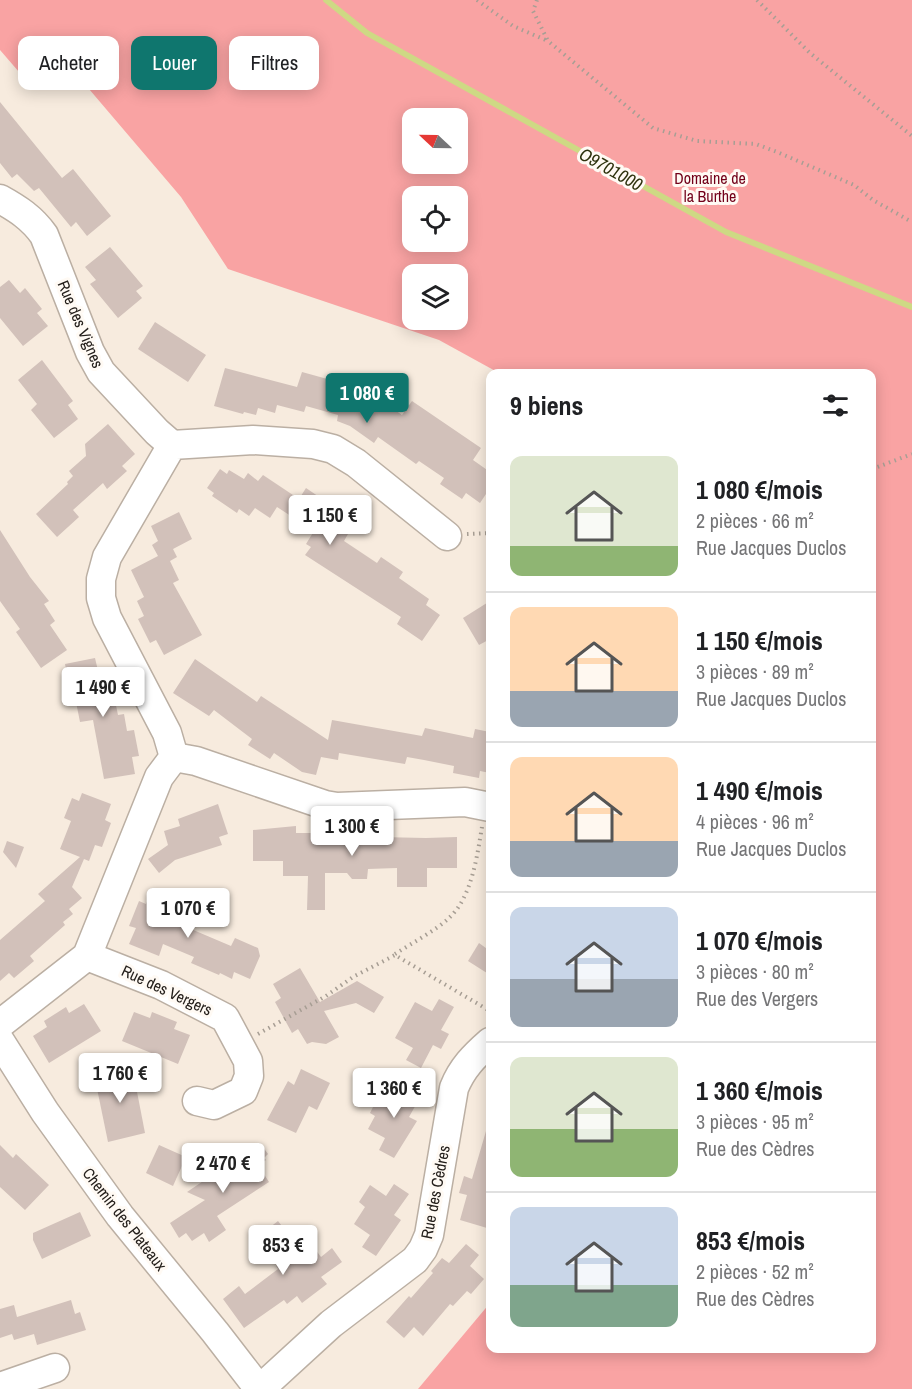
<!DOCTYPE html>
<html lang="fr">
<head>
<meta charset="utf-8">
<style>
  body { margin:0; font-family:"Archivo Narrow",sans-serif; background:#f2f2f2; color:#202124; height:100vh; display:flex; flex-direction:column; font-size:22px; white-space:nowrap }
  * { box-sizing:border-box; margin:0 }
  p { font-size:20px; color:#757577 }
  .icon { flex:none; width:33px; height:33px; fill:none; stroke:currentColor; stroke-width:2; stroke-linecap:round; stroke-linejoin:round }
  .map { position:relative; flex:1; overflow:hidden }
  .side { position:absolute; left:486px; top:369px; width:390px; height:984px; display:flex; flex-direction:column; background:#fff; border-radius:12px; box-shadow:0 3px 15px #0003 }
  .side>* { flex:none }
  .guide { position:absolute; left:18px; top:36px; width:378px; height:54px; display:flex; gap:12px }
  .needle { width:39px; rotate:292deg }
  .fabs { position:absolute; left:402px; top:108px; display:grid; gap:12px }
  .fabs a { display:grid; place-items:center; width:66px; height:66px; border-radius:12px; background:#fff; box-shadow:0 3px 15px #0003; font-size:30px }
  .price { position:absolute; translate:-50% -51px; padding:0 14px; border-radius:6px; background:#fff; color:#222; font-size:20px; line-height:39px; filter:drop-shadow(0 2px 3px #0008) }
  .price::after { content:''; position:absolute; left:50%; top:36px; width:18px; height:14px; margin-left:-9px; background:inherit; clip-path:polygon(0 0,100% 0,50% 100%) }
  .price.on { background:#0f766e; color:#fff }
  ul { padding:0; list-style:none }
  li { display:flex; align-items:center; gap:18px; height:150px; padding:0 24px }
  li+li { border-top:2px solid #e0e0e0 }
  li span { display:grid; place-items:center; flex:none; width:168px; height:120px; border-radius:12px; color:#555 }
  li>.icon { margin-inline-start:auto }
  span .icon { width:72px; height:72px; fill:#fffc; stroke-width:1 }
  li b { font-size:26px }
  h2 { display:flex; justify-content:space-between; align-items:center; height:72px; padding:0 24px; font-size:26px }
  .tag { padding:0 21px; border-radius:12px; background:#fff; box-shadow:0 3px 15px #0003; font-size:21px; line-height:54px }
  .tag.on { background:#0f766e; color:#fff }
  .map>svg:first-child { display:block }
</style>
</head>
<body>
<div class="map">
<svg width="912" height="1389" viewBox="0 0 912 1389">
  <rect width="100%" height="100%" fill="#f7ebde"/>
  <path fill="#f9a3a3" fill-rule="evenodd" d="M0 0H912V1389H418L490 1303V1348H872V374L499 373 439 340 228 269 181 197 89 89 58 65 32 87 0 50ZM458 118V164H412V118ZM458 196V242H412V196ZM412 274H458V320H412Z"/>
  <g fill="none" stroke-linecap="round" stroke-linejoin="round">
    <path stroke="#ced984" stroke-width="6" d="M326 0 367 33 726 232 912 307"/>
  </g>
  <g fill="#d2c1ba">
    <path d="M0 102 62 178 73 169 111 216 87 236 76 222 71 227 39 188 34 191 17 174 12 178 0 163Z"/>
    <path d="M110 247 143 286 136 291 142 298 118 318 90 284 96 280 85 267Z"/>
    <path d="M9 280 20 293 25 288 42 309 37 313 48 326 23 346 0 318V287Z"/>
    <path d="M155 322 206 355 188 382 138 349Z"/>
    <path d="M42 360 73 401 68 405 78 419 54 438 31 410 37 404 18 380Z"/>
    <path d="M225 368 297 387 302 372 360 388 357 397 379 412 385 403 402 415 412 401 481 448 473 460 490 472V488L480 503 466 493 462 499 440 484 444 478 419 461 416 464 378 437 374 443 350 426 337 421 338 415 306 406 304 412 277 405 275 413 258 408 256 415 244 412 243 414 214 406Z"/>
    <path d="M108 424 135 454 122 466 127 471 107 489 103 483 73 510 79 517 57 537 36 514 68 484 67 482 73 476 69 471 86 456 85 444Z"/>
    <path d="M220 469 227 474 229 470 244 479 248 473 258 481 263 475 299 499 306 488 331 505 325 514 338 519 334 525 348 534 344 541 377 563 381 557 403 572 399 578 429 599 426 605 440 615 422 641 397 624 401 617 305 555 311 547 306 544 314 531 277 507 270 518 255 508 249 516 239 509 237 513 212 496 214 493 207 488Z"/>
    <path d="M179 512 192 539 173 549 177 557 170 561 179 580 173 583 202 635 164 655 156 640 150 643 138 619 144 616 137 601 144 597 131 570 158 556 152 545 158 541 151 526Z"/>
    <path d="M0 530 30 577 49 601 44 604 55 621 50 625 67 650 41 668 16 632 20 629 0 601Z"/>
    <path d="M490 601V639L479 645 463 618Z"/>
    <path d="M95 658 99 675 105 673 108 686H112L118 715 124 714 127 731 134 730 139 756 132 757 135 774 104 779 93 720 80 722 74 692 70 693 65 664Z"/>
    <path d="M195 659 257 702 261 696 328 740 332 720 422 736 425 728 473 738 475 729 490 732V773L480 771 479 778 453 773 454 766 424 760 407 757 405 764 339 753 338 760 321 757 316 775 302 772 274 753 270 759 248 745 252 739 214 710 209 716 173 693Z"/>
    <path d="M82 793 111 804 105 820 111 823 102 847 95 845 89 861 84 859 72 887 82 898 69 909 73 914 63 922 65 925 30 956 34 961 14 978 9 973 0 981V940L45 901 38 894 80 857 60 849 71 821 64 818 72 798 79 801Z"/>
    <path d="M218 804 228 834 219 837 222 845 175 860 159 873 148 859 168 845 164 831 180 826 178 819Z"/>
    <path d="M296 826V833H313V838L353 837V830H379V837L426 838 457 837V868H427V887H397V868L368 869 367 879H352L347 873H325V910H307L308 876H283V861H253V830Z"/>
    <path d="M7 841 24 847 16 868 3 852Z"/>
    <path d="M152 888 196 906 158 915 231 946 235 938 258 948 260 956 250 979 234 972 232 979 220 973 219 975 191 963 194 957 163 944 159 956 129 944 136 928 129 926 139 901 146 904Z"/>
    <path d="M479 943 490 951V975L468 961Z"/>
    <path d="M300 968 320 1002 357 981 384 997 374 1013 356 1003 324 1011 339 1037 326 1044 312 1042 307 1044 298 1029 292 1033 275 1002 281 998 273 984Z"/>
    <path d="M439 999 454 1007 441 1030 449 1034 441 1049 433 1045 421 1068 406 1060 413 1048 395 1038 415 1002 432 1011Z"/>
    <path d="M84 1004 101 1031 49 1063 33 1036 47 1027 44 1021 66 1007 69 1013Z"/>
    <path d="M134 1012 150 1018 152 1012 177 1022 174 1029 190 1035 178 1064 122 1041Z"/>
    <path d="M132 1066 145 1133 108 1142 94 1074Z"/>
    <path d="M301 1069 330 1083 317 1110 309 1106 296 1133 267 1120 288 1081 294 1085Z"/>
    <path d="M406 1086 422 1094 409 1117 417 1121 394 1158 379 1150 385 1138 368 1129 375 1116 370 1113 382 1089 400 1098Z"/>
    <path d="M486 1131H490V1216L487 1228 460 1220 467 1195 459 1193 464 1176 472 1179Z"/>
    <path d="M260 1143 268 1154 264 1158 266 1160 258 1165 269 1182 217 1216 226 1230 209 1242 204 1233 192 1241 186 1233 179 1238 170 1223 205 1200 187 1192 224 1167 219 1160 234 1150 239 1157Z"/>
    <path d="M0 1145 13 1158 16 1154 49 1185 25 1210 0 1187Z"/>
    <path d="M159 1145 186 1157 173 1186 146 1173Z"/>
    <path d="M394 1184 409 1194 394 1215 401 1220 376 1256 362 1247 370 1235 354 1224 365 1207 359 1202 370 1185 386 1196Z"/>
    <path d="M80 1212 91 1236 42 1259 33 1240V1233Z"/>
    <path d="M278 1221 299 1248 309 1241 321 1257 332 1248 342 1262 321 1277 327 1284 302 1303 297 1296 287 1304 284 1300 244 1328 223 1299 239 1286 245 1294 278 1269 276 1266 277 1265 256 1238Z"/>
    <path d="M466 1244 479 1255 470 1266 484 1279 471 1294 467 1291 453 1306 450 1304 423 1336 414 1327 404 1338 386 1322 409 1296 411 1298 433 1273 431 1271 442 1258 449 1263Z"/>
    <path d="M71 1300 75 1314 80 1312 86 1330 37 1345 34 1334 14 1340 12 1334 0 1338V1309L14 1305 17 1317Z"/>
  </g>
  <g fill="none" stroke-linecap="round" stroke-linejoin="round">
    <g stroke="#bbafa3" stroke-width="31">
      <g id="minor">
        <path d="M0 199C18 209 32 218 44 235L90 352 101 372 157 432 172 445"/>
        <path d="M174 757 196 761 325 805 337 807 465 802 490 807"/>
        <path d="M87 956 161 985 225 1018 248 1061 249 1076 243 1091 214 1105 197 1101"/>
        <path d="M0 1024 87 956 159 777 174 757 167 733 107 618 101 598V579L107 557 172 445 253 440 313 444 333 449 356 463 447 536"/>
        <path d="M0 1041 45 1112 120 1216 215 1332 259 1389"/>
        <path d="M0 1387 55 1368"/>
        <path d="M260 1389 331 1324 415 1260 423 1249 429 1235 454 1088C462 1068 474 1056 490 1042"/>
      </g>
    </g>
    <g stroke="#a79e94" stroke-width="4" stroke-dasharray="1.5 4.5" stroke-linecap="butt">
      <path d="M477 0 513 26 548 41"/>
      <path d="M537 0 533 11 548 41 653 128 697 141 756 144 777 152 854 185 873 200 912 222"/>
      <path d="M757 0 810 53 912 136"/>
      <path d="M872 469 912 454"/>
      <path d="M467 534 490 533"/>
      <path d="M395 954C412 943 435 931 449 918 472 897 477 856 482 827"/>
      <path d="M258 1034 326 996 353 977 395 955 490 1011"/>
    </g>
    <use href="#minor" stroke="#fff" stroke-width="28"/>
  </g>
  <g text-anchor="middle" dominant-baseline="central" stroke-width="6" stroke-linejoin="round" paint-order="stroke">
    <g font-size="16" fill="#72001a" stroke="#fffaf4">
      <text x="710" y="178">Domaine de<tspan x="710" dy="18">la Burthe</tspan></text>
    </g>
    <g font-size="16" fill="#25201c" stroke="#fffaf4">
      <text transform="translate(81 324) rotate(67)">Rue des Vignes</text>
      <text transform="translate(167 990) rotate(25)">Rue des Vergers</text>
      <text transform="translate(435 1192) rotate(-79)">Rue des Cèdres</text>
      <text transform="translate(125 1219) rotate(52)">Chemin des Plateaux</text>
    </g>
    <g font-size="18" font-style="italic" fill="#2e320d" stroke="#fffaf4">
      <text transform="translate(611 169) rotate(29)">O9701000</text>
    </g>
  </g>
</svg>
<div class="fabs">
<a><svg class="needle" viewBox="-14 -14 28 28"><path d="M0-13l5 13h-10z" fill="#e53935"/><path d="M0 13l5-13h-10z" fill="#757577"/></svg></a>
<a><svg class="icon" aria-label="locate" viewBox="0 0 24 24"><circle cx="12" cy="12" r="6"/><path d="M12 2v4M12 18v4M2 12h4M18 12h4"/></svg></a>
<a><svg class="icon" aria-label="layers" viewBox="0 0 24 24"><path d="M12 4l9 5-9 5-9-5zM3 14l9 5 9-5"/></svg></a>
</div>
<b class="price on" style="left:367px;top:424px">1 080 €</b>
<b class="price" style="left:330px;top:546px">1 150 €</b>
<b class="price" style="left:103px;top:718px">1 490 €</b>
<b class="price" style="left:352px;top:857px">1 300 €</b>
<b class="price" style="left:188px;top:939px">1 070 €</b>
<b class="price" style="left:120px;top:1104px">1 760 €</b>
<b class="price" style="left:394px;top:1119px">1 360 €</b>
<b class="price" style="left:223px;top:1194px">2 470 €</b>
<b class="price" style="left:283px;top:1276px">853 €</b>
<div class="guide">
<a class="tag">Acheter</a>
<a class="tag on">Louer</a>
<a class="tag">Filtres</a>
</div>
<section class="side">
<h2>9 biens<svg class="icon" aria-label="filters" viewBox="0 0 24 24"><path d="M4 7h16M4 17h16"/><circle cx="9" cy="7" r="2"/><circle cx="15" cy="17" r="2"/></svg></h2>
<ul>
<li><span style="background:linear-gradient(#dfe7d0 75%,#8fb573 0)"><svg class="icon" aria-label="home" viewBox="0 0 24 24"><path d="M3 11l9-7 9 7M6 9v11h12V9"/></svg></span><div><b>1 080 €/mois</b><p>2 pièces · 66 m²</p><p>Rue Jacques Duclos</p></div></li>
<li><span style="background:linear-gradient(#ffd9b3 70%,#9aa5b1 0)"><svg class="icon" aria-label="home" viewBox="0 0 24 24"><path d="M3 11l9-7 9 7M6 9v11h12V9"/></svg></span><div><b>1 150 €/mois</b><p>3 pièces · 89 m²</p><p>Rue Jacques Duclos</p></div></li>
<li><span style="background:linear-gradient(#ffd9b3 70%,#9aa5b1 0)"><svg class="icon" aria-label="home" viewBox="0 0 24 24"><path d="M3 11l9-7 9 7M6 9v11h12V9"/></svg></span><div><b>1 490 €/mois</b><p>4 pièces · 96 m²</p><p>Rue Jacques Duclos</p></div></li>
<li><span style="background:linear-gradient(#c9d6e8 60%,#9aa5b1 0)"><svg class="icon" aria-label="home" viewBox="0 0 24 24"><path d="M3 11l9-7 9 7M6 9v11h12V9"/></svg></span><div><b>1 070 €/mois</b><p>3 pièces · 80 m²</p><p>Rue des Vergers</p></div></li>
<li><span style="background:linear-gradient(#dfe7d0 60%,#8fb573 0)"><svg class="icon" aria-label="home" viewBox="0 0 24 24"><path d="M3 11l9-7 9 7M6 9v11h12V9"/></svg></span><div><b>1 360 €/mois</b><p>3 pièces · 95 m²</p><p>Rue des Cèdres</p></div></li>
<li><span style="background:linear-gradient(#c9d6e8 65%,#7fa58c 0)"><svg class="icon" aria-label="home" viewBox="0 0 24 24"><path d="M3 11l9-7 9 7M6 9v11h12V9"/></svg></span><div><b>853 €/mois</b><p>2 pièces · 52 m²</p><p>Rue des Cèdres</p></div></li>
</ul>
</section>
</div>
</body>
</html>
